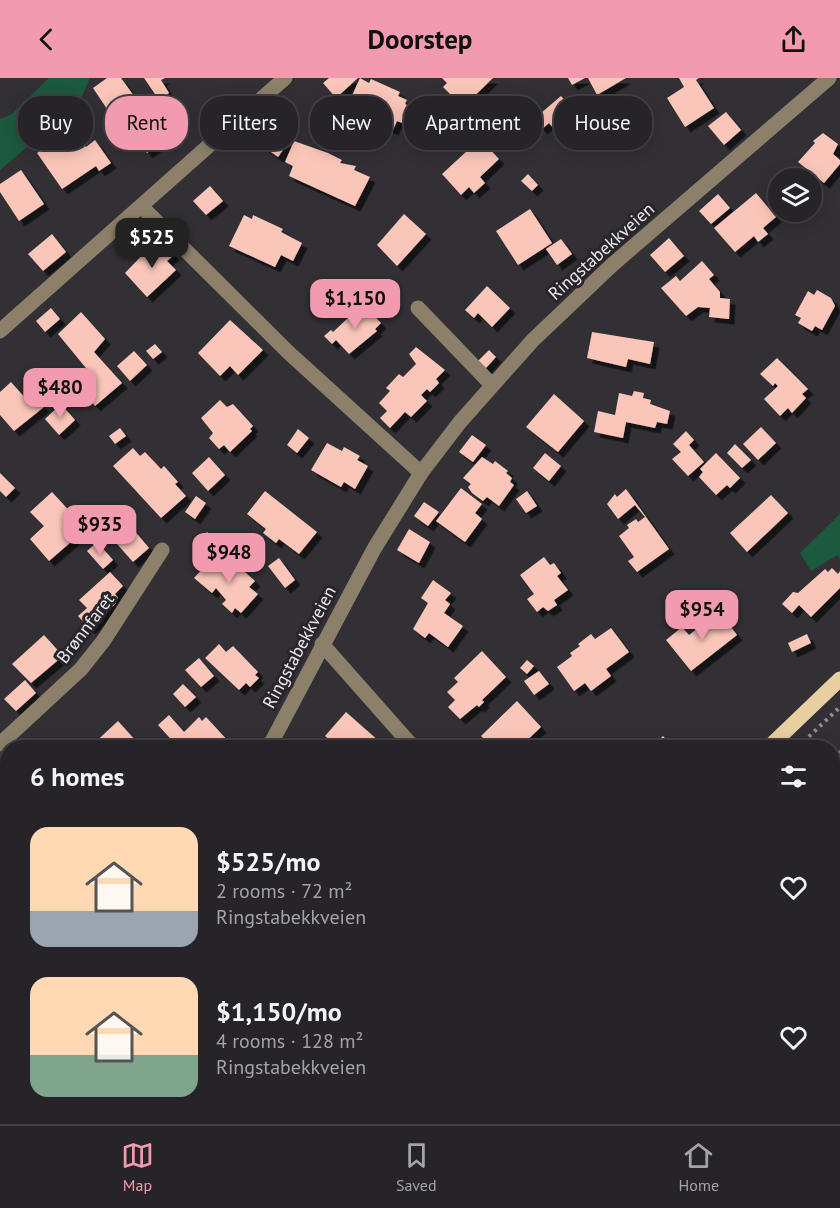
<!DOCTYPE html>
<html lang="en">
<head>
<meta charset="utf-8">
<style>
  body { margin:0; font-family:"PT Sans",sans-serif; background:#323034; color:#f1f3f6; height:100vh; display:flex; flex-direction:column; font-size:22px; white-space:nowrap }
  * { box-sizing:border-box; margin:0 }
  p { font-size:20px; color:#a4a4a8 }
  .icon { flex:none; width:33px; height:33px; fill:none; stroke:currentColor; stroke-width:2; stroke-linecap:round; stroke-linejoin:round }
  .map { position:relative; flex:1; overflow:hidden }
  .drawer { position:absolute; left:0px; top:662px; width:840px; height:386px; display:flex; flex-direction:column; background:#262428; border-radius:24px 24px 0 0; box-shadow:0 3px 15px #0003,0 0 0 2px #424145 }
  .drawer>* { flex:none }
  .banner { position:absolute; left:18px; top:18px; width:804px; height:54px; display:flex; gap:12px }
  .tools { position:absolute; left:768px; top:90px; display:grid; gap:12px }
  .tools a { display:grid; place-items:center; width:54px; height:54px; border-radius:50%; background:#262428; box-shadow:0 3px 15px #0003,0 0 0 2px #424145; font-size:30px }
  .price { position:absolute; translate:-50% -51px; padding:0 14px; border-radius:12px; background:#f29aae; color:#111; font-size:20px; line-height:39px; filter:drop-shadow(0 2px 3px #0008) }
  .price::after { content:''; position:absolute; left:50%; top:36px; width:18px; height:14px; margin-left:-9px; background:inherit; clip-path:polygon(0 0,100% 0,50% 100%) }
  .price.active { background:#222; color:#fff }
  ul { padding:0; list-style:none }
  li { display:flex; align-items:center; gap:18px; height:150px; padding:0 30px }
  li span { display:grid; place-items:center; flex:none; width:168px; height:120px; border-radius:18px; color:#555 }
  li>.icon { margin-inline-start:auto }
  span .icon { width:72px; height:72px; fill:#fffc; stroke-width:1 }
  li b { font-size:26px }
  h2 { display:flex; justify-content:space-between; align-items:center; height:72px; padding:0 30px; font-size:26px }
  .pill { padding:0 21px; border-radius:24px; background:#262428; box-shadow:0 3px 15px #0003,0 0 0 2px #424145; font-size:21px; line-height:54px }
  .pill.active { background:#f29aae; color:#111 }
  header { display:flex; justify-content:space-between; align-items:center; height:78px; padding:0 30px; background:#f29aae; color:#111; font-size:27px; font-weight:600 }
  .tabs { display:flex; justify-content:space-around; align-items:center; height:84px; border-top:2px solid #424145; background:#262428; font-size:16px; color:#a4a4a8 }
  .tabs a { display:grid; justify-items:center; gap:3px }
  .tabs .active { color:#f29aae }
  .map>svg:first-child { display:block }
</style>
</head>
<body>
<header><svg class="icon" aria-label="back" viewBox="0 0 24 24"><path d="M15 5l-7 7 7 7"/></svg>Doorstep<svg class="icon" aria-label="share" viewBox="0 0 24 24"><path d="M12 15V3M7 8l5-5 5 5M5 13v7h14v-7"/></svg></header>
<div class="map">
<svg width="840" height="1046" viewBox="0 0 840 1046">
  <defs>
    <filter id="shadow"><feDropShadow dx="5.5" dy="5.5" stdDeviation="0" flood-color="#0009"/></filter>
  </defs>
  <rect width="100%" height="100%" fill="#323035"/>
  <g fill="#1c593f">
    <path d="M49 0H90L79 25 0 92V41L12 36Z"/>
    <path d="M840 436V480L837 477 811 493 800 475Z"/>
    <path d="M840 924V1046H672L676 1040H832L833 934Z"/>
    <path d="M354 1040H420L417 1046H364Z"/>
  </g>
  <g fill="#fac6b9" filter="url(#shadow)">
    <path d="M107 0H121L144 32 119 49 93 10Z"/>
    <path d="M144 0H165L161 2 169 15 159 22Z"/>
    <path d="M329 0H358L336 20 323 5Z"/>
    <path d="M360 0 369 5 371 1 400 14 398 18 407 22 405 26 415 31 408 47 397 43 393 52 346 31Z"/>
    <path d="M442 0H493L463 29 443 9 447 5Z"/>
    <path d="M568 0H585L572 7Z"/>
    <path d="M588 0H626L597 17Z"/>
    <path d="M679 0H699L696 2 714 30 685 49 667 20 684 9Z"/>
    <path d="M561 18 582 43 562 60 549 45 542 51 534 41Z"/>
    <path d="M726 34 741 52 724 67 708 48Z"/>
    <path d="M153 48 163 63 147 75 136 59Z"/>
    <path d="M273 49 290 62 278 79 260 66Z"/>
    <path d="M73 50 86 69 95 62 111 85 99 93 96 88 62 111 37 75Z"/>
    <path d="M823 55 838 66 833 76 840 82V86L824 105 798 84 815 65 813 63Z"/>
    <path d="M480 61 499 81 480 99 485 105 474 115 469 109 461 117 442 96Z"/>
    <path d="M294 63 328 75 342 82 340 85 356 88 354 92 370 99 355 128 289 98 293 88 285 84Z"/>
    <path d="M21 92 44 126 19 143 0 114V106Z"/>
    <path d="M528 96 538 107 532 113 521 103Z"/>
    <path d="M210 108 223 123 206 137 193 123Z"/>
    <path d="M756 115 776 139 763 150 768 156 758 164 754 158 735 174 714 150Z"/>
    <path d="M718 116 730 130 711 146 699 133Z"/>
    <path d="M530 131 552 165 518 187 496 153Z"/>
    <path d="M404 136 426 156 397 188 377 167Z"/>
    <path d="M244 137 252 141 253 137 283 151 281 154 302 165 293 183 281 177 275 189 229 168Z"/>
    <path d="M52 156 66 174 43 193 28 176Z"/>
    <path d="M669 160 684 178 665 194 650 177Z"/>
    <path d="M561 161 572 176 557 187 546 171Z"/>
    <path d="M162 164 174 177 167 183 176 192 147 219 125 195 151 168 155 170Z"/>
    <path d="M702 183 714 197 709 201 720 214V220L730 221 729 241 709 239 710 230 698 229 686 238 661 210 676 198 680 203Z"/>
    <path d="M487 208 510 230 492 249 478 235 474 240 465 232Z"/>
    <path d="M817 212 831 220 835 228 822 252 815 248 812 253 798 245 801 240 795 237 808 213 814 217Z"/>
    <path d="M363 226 381 245 375 251 377 253 349 276 336 262 332 266 324 258 331 252 333 254Z"/>
    <path d="M51 230 60 241 45 254 36 243Z"/>
    <path d="M81 234 105 261 94 274 122 305 95 328 77 307 90 295 58 256Z"/>
    <path d="M230 242 263 272 238 297 230 288 220 298 198 275Z"/>
    <path d="M592 254 654 264 650 286 628 281 626 289 587 280Z"/>
    <path d="M155 266 162 274 153 281 146 273Z"/>
    <path d="M416 269 445 292 436 301 439 305 430 314 427 311 421 317 427 323 411 339 405 334 390 350 380 340 387 333 379 325 390 313 386 310 399 296 403 299 416 286 409 276Z"/>
    <path d="M489 272 496 279 485 291 477 284Z"/>
    <path d="M134 273 147 287 130 303 117 288Z"/>
    <path d="M777 280 808 311 802 316 806 320 792 335 788 330 780 338 764 321 778 308 775 305 773 308 760 296Z"/>
    <path d="M11 304 27 322 33 317 44 329 14 353 0 337V314Z"/>
    <path d="M634 313 644 315 643 320 651 322 650 326 670 333 667 346 657 344 655 350 626 344 623 360 594 354 598 333 615 337 619 315 632 318Z"/>
    <path d="M554 316 584 343 558 374 526 349Z"/>
    <path d="M220 322 227 329 233 326 253 348 250 351 252 353 230 374 224 367 219 371 209 360 213 355 201 340Z"/>
    <path d="M61 326 75 342 59 357 45 341Z"/>
    <path d="M761 349 776 365 758 382 743 366Z"/>
    <path d="M120 350 126 358 115 366 109 358Z"/>
    <path d="M298 351 309 360 297 375 287 367Z"/>
    <path d="M686 353 694 362 689 367 704 384 688 398 672 381 681 374 673 366Z"/>
    <path d="M472 357 486 367 473 384 459 374Z"/>
    <path d="M327 365 342 373 344 369 360 378 357 382 368 388 355 411 344 404 341 409 311 392Z"/>
    <path d="M735 366 751 382 742 390 727 375Z"/>
    <path d="M133 370 140 378 145 374 161 391 164 388 178 404 175 406 186 418 161 440 113 388Z"/>
    <path d="M545 375 561 388 549 403 533 390Z"/>
    <path d="M716 375 740 400 730 410 727 407 716 417 699 399 703 394 700 391Z"/>
    <path d="M209 379 225 397 208 413 192 395Z"/>
    <path d="M482 379 493 386 495 383 508 393 506 395 512 400 510 404 514 407 499 428 487 419 483 423 472 415 468 409 471 406 463 400Z"/>
    <path d="M0 395 15 410 6 419 0 413Z"/>
    <path d="M461 410 482 426 475 435 482 441 465 464 436 443Z"/>
    <path d="M626 411 669 471 637 494 628 483 634 479 619 458 629 450 627 447 636 441 638 444 645 439 635 427 618 441 607 426 615 416 617 419Z"/>
    <path d="M265 413 317 454 299 476 279 461 276 465 263 455 266 451 247 436Z"/>
    <path d="M527 413 537 428 526 435 516 421Z"/>
    <path d="M52 414 86 451 49 483 30 461 44 448 30 434Z"/>
    <path d="M771 417 788 435 747 474 730 455Z"/>
    <path d="M196 418 206 425 195 441 185 434Z"/>
    <path d="M424 424 439 434 428 448 414 438Z"/>
    <path d="M133 451 149 470 133 484 117 466Z"/>
    <path d="M409 451 430 464 419 485 397 472Z"/>
    <path d="M207 454 223 468 215 476 199 462Z"/>
    <path d="M97 464 113 482 103 491 87 473Z"/>
    <path d="M227 478 255 503 249 509 258 516 241 535 235 530 232 535 222 526 226 522 216 510 212 515 194 500 208 485 215 492Z"/>
    <path d="M544 479 550 487 554 485 561 495 557 498 568 512 554 522 557 527 548 533 543 529 537 534 527 521 534 516 520 497Z"/>
    <path d="M279 480 295 502 285 510 268 488Z"/>
    <path d="M832 490 838 496 840 493V510L811 539 799 527 792 535 782 526 793 514 798 515 825 491 828 494Z"/>
    <path d="M110 494 123 508 115 516 118 520 114 524 116 525 90 551 78 538 87 530 79 522Z"/>
    <path d="M433 502 451 515 445 522 450 526 444 535 463 548 448 569 429 555 425 560 413 551 428 525 421 520Z"/>
    <path d="M719 533 737 557 691 593 666 562 682 549 689 557Z"/>
    <path d="M611 550 629 574 606 591 611 598 591 613 585 605 574 613 557 589 572 578 570 575 580 568 578 566 591 556 595 561Z"/>
    <path d="M807 556 811 565 792 574 788 565Z"/>
    <path d="M44 557 63 578 31 605 12 586Z"/>
    <path d="M219 566 226 574 233 568 258 594 255 597 259 600 250 609 246 605 239 612 205 580Z"/>
    <path d="M482 573 506 599 482 622 484 624 479 629 477 627 460 641 448 629 455 622 447 614 458 604 454 600Z"/>
    <path d="M199 580 214 598 201 609 185 592Z"/>
    <path d="M527 582 534 588 527 596 520 590Z"/>
    <path d="M539 593 549 606 534 617 524 603Z"/>
    <path d="M25 602 36 615 16 633 4 621Z"/>
    <path d="M183 606 196 619 185 629 173 616Z"/>
    <path d="M517 623 541 649 520 669 512 663 507 669H492L481 658Z"/>
    <path d="M346 634 380 664 375 669H338L325 658Z"/>
    <path d="M169 637 184 654 199 639 202 643 206 639 229 664 224 669H178L158 647Z"/>
    <path d="M118 643 136 663 130 669H90Z"/>
    <path d="M663 658 673 669 647 668 651 664 653 667Z"/>
    <path d="M0 687 8 695 0 705Z"/>
    <path d="M840 733V749L832 742Z"/>
    <path d="M8 780V828L0 825V810L4 802 0 797Z"/>
    <path d="M832 857 840 865 838 884 835 880 832 883Z"/>
    <path d="M0 880 8 885V921L4 918 0 925Z"/>
    <path d="M255 1040H281L271 1046H263Z"/>
    <path d="M302 1040H330L339 1046H297Z"/>
  </g>
  <g fill="none" stroke-linecap="round" stroke-linejoin="round">
    <g stroke="#8d8c90" stroke-width="4" stroke-dasharray="3 4.5" stroke-linecap="butt">
      <path d="M798 669 840 629"/>
      <path d="M742 1040 745 1046"/>
      <path d="M472 1046 476 1040"/>
    </g>
    <g stroke="#8c806a" stroke-width="15">
      <path d="M142 129 288 274 421 395"/>
      <path d="M418 230 492 307"/>
      <path d="M0 253 285 0"/>
      <path d="M322 566 413 669"/>
      <path d="M0 666 81 591 104 562 162 472"/>
      <path d="M269 669 374 471 421 395 460 344 533 262 612 187 829 0"/>
      <path d="M832 681 840 680"/>
      <path d="M832 934 840 924"/>
      <path d="M3 1046 8 1038"/>
    </g>
    <g stroke="#e8cfa1" stroke-width="15">
      <path d="M769 669 840 601"/>
      <path d="M449 1046 452 1040"/>
    </g>
  </g>
  <g text-anchor="middle" dominant-baseline="central" stroke-width="6" stroke-linejoin="round" paint-order="stroke">
    <g font-size="18" fill="#e9e8eb" stroke="#28262b">
      <text transform="translate(601 173) rotate(-42)">Ringstabekkveien</text>
      <text transform="translate(85 550) rotate(-53)">Brønnfaret</text>
      <text transform="translate(299 569) rotate(-62)">Ringstabekkveien</text>
    </g>
  </g>
</svg>
<div class="tools">
<a><svg class="icon" aria-label="layers" viewBox="0 0 24 24"><path d="M12 4l9 5-9 5-9-5zM3 14l9 5 9-5"/></svg></a>
</div>
<b class="price active" style="left:152px;top:191px">$525</b>
<b class="price" style="left:355px;top:252px">$1,150</b>
<b class="price" style="left:60px;top:341px">$480</b>
<b class="price" style="left:100px;top:478px">$935</b>
<b class="price" style="left:229px;top:506px">$948</b>
<b class="price" style="left:702px;top:563px">$954</b>
<div class="banner">
<a class="pill">Buy</a>
<a class="pill active">Rent</a>
<a class="pill">Filters</a>
<a class="pill">New</a>
<a class="pill">Apartment</a>
<a class="pill">House</a>
</div>
<section class="drawer">
<h2>6 homes<svg class="icon" aria-label="filters" viewBox="0 0 24 24"><path d="M4 7h16M4 17h16"/><circle cx="9" cy="7" r="2"/><circle cx="15" cy="17" r="2"/></svg></h2>
<ul>
<li><span style="background:linear-gradient(#ffd9b3 70%,#9aa5b1 0)"><svg class="icon" aria-label="home" viewBox="0 0 24 24"><path d="M3 11l9-7 9 7M6 9v11h12V9"/></svg></span><div><b>$525/mo</b><p>2 rooms · 72 m²</p><p>Ringstabekkveien</p></div><svg class="icon" aria-label="heart" viewBox="0 0 24 24"><path d="M12 20l-8-8c-3-5 5-10 8-4 3-6 11-1 8 4z"/></svg></li>
<li><span style="background:linear-gradient(#ffd9b3 65%,#7fa58c 0)"><svg class="icon" aria-label="home" viewBox="0 0 24 24"><path d="M3 11l9-7 9 7M6 9v11h12V9"/></svg></span><div><b>$1,150/mo</b><p>4 rooms · 128 m²</p><p>Ringstabekkveien</p></div><svg class="icon" aria-label="heart" viewBox="0 0 24 24"><path d="M12 20l-8-8c-3-5 5-10 8-4 3-6 11-1 8 4z"/></svg></li>
</ul>
</section>
</div>
<nav class="tabs">
<a class="active"><svg class="icon" aria-label="map" viewBox="0 0 24 24"><path d="M3 6l6-2 6 2 6-2v14l-6 2-6-2-6 2zM9 4v14M15 6v14"/></svg>Map</a>
<a><svg class="icon" aria-label="saved" viewBox="0 0 24 24"><path d="M7 4h10v16l-5-4-5 4z"/></svg>Saved</a>
<a><svg class="icon" aria-label="home" viewBox="0 0 24 24"><path d="M3 11l9-7 9 7M6 9v11h12V9"/></svg>Home</a>
</nav>
</body>
</html>
